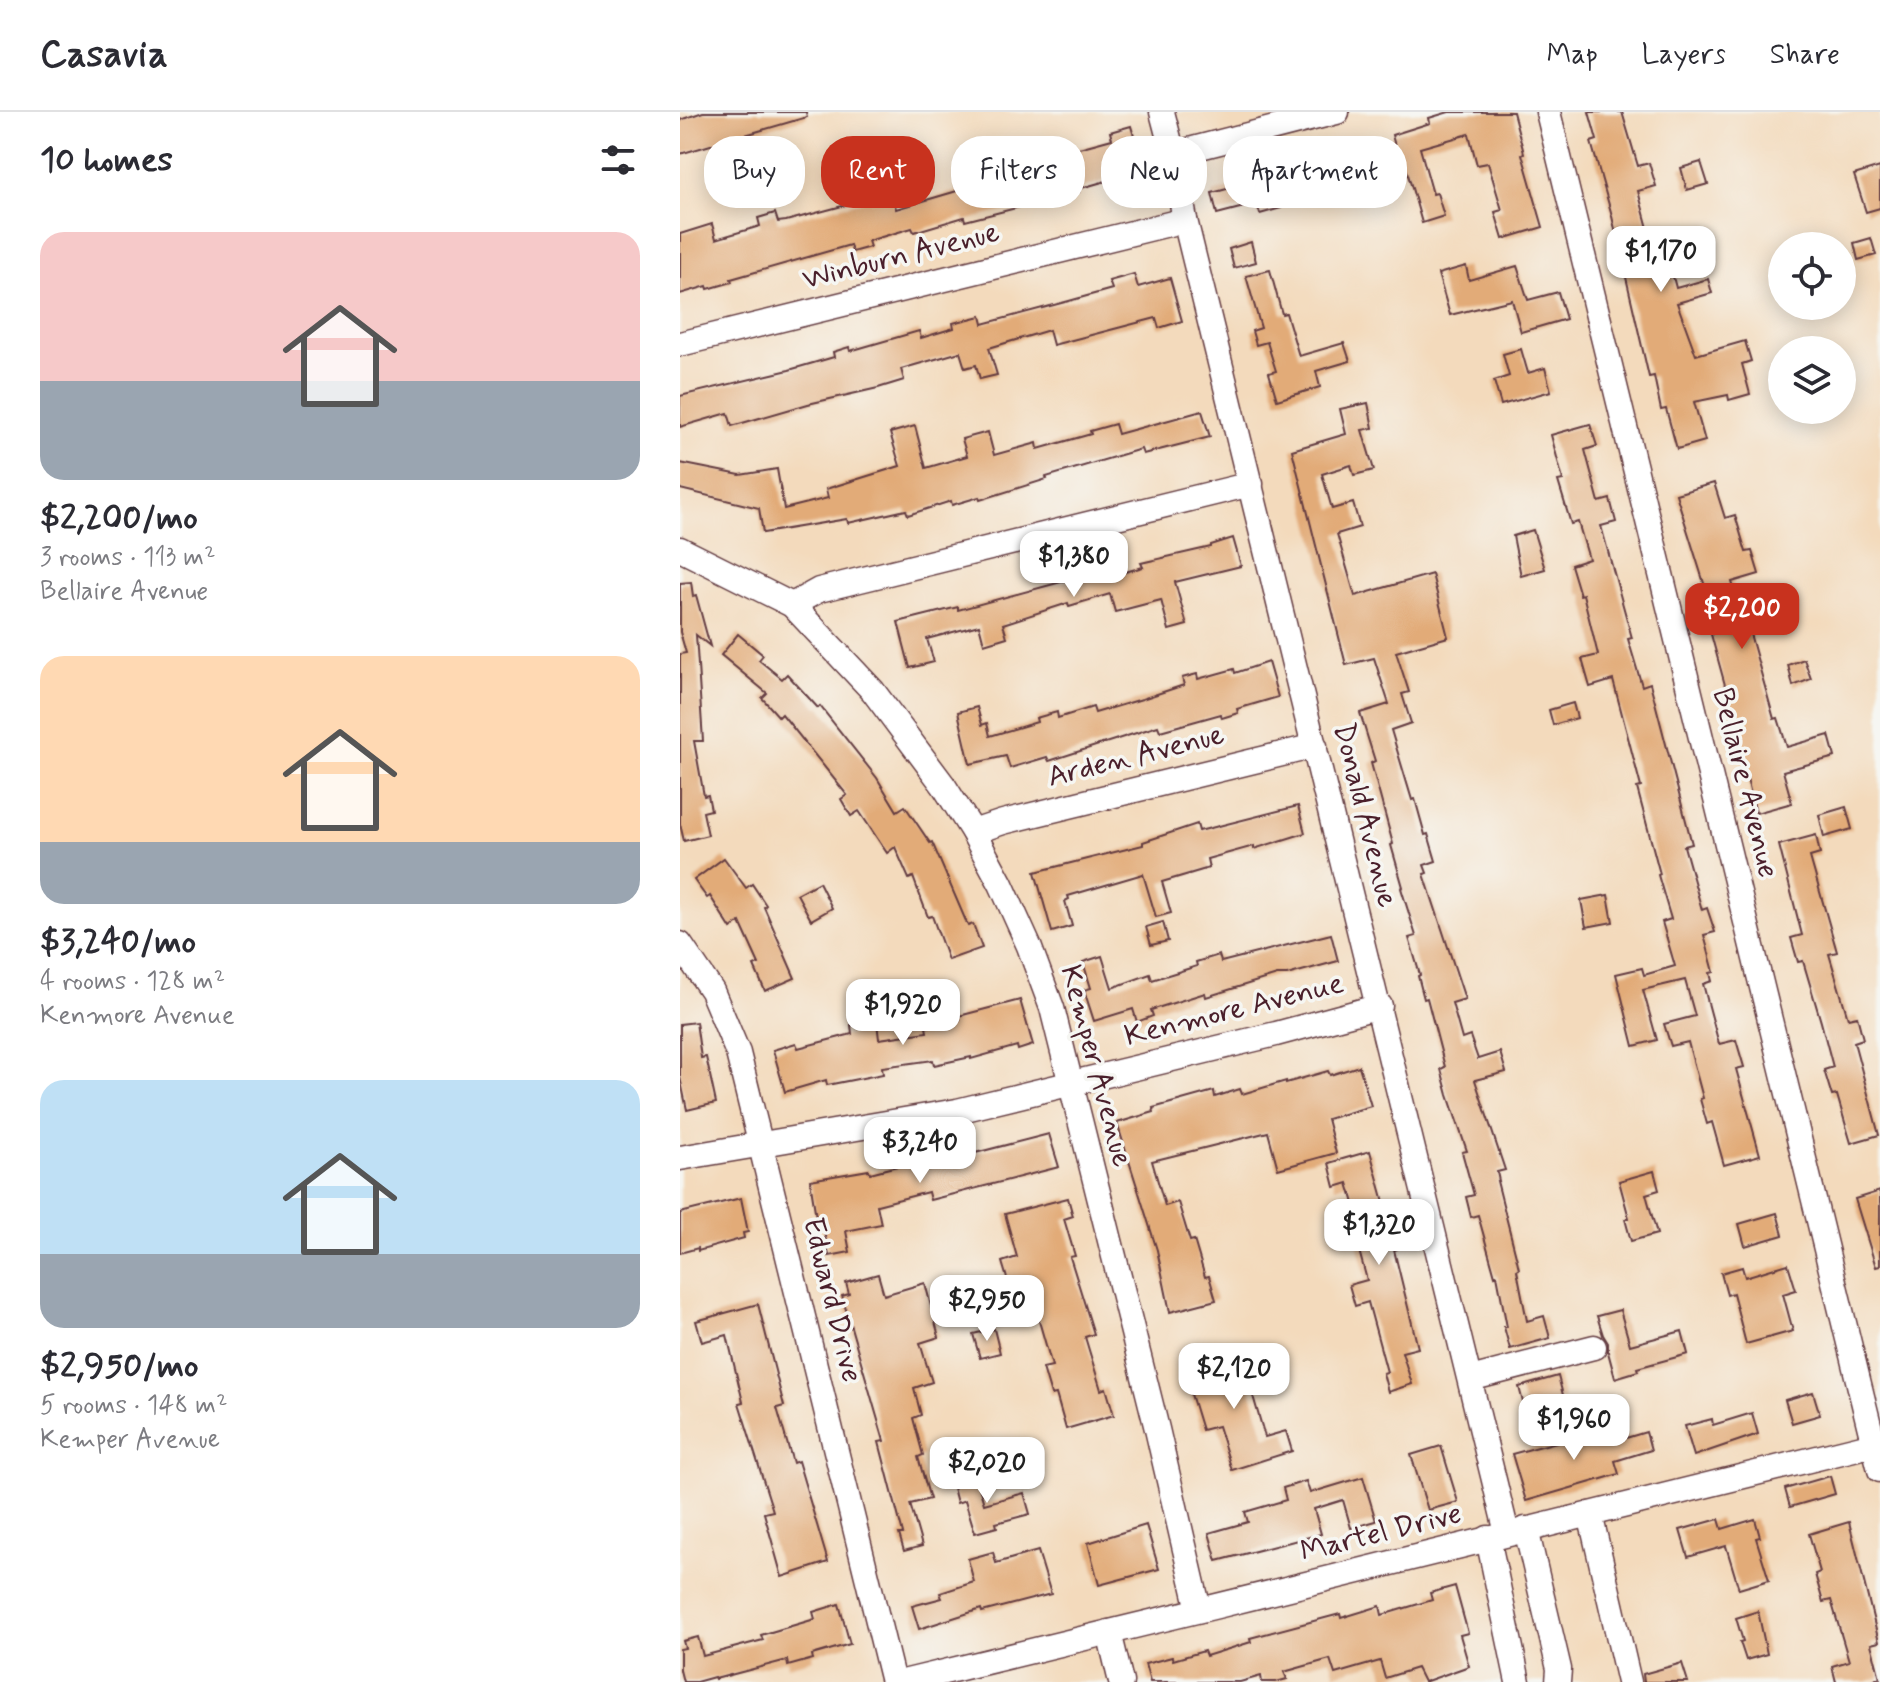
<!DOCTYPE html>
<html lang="en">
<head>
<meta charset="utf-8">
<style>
  body { margin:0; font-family:Mynerve,sans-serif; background:#f7f7f7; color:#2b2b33; height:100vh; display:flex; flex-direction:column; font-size:30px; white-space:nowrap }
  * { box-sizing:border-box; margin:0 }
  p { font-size:26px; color:#7c7c81 }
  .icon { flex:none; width:44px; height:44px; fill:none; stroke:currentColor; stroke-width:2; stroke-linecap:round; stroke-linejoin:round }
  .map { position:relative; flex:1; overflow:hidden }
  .sheet { display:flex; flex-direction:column; background:#fff; width:680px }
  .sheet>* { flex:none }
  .top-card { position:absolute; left:24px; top:24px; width:760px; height:72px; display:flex; gap:16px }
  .buttons { position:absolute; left:1088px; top:120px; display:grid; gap:16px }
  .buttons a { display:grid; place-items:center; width:88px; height:88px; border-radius:50%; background:#fff; box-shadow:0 4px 20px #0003; font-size:40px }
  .price { position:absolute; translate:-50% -68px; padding:0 18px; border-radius:16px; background:#fff; color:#222; font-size:26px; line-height:52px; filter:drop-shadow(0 2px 4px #0008) }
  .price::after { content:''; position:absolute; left:50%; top:48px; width:24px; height:18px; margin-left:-12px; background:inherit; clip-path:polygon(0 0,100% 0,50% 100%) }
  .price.on { background:#c8321e; color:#fff }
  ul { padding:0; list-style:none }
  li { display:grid; align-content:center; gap:16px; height:424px; padding:0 40px }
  li span { display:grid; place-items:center; height:248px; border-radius:24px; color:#555 }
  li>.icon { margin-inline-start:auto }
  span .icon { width:144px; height:144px; fill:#fffc; stroke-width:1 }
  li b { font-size:34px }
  h2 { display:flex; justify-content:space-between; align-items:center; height:96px; padding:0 40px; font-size:34px }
  .tag { padding:0 28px; border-radius:32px; background:#fff; box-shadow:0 4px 20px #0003; font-size:28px; line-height:72px }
  .tag.on { background:#c8321e; color:#fff }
  header { display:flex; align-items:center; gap:48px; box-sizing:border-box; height:112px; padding:0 40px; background:#fff; border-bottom:2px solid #e1e1e2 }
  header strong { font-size:38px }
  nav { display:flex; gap:44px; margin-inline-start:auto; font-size:28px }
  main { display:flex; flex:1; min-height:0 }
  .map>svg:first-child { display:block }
</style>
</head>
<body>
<header>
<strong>Casavia</strong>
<nav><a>Map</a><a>Layers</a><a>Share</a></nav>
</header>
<main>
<section class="sheet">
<h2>10 homes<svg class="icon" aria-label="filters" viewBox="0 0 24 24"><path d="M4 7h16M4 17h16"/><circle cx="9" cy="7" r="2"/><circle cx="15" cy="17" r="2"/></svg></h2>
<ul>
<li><span style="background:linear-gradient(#f6c9c9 60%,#9aa5b1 0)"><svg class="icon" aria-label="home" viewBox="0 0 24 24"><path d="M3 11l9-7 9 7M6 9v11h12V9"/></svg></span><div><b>$2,200/mo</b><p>3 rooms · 113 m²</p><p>Bellaire Avenue</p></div></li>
<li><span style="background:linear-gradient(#ffd9b3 75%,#9aa5b1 0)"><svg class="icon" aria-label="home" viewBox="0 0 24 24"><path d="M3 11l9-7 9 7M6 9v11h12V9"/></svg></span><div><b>$3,240/mo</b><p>4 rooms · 128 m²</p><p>Kenmore Avenue</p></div></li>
<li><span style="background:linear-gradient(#bfe0f5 70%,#9aa5b1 0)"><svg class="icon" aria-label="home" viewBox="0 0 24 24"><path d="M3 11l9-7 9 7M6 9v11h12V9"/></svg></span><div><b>$2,950/mo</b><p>5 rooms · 148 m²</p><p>Kemper Avenue</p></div></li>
</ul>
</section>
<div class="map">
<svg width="1200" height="1570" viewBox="0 0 1200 1570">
  <rect width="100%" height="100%" fill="#f6f6f2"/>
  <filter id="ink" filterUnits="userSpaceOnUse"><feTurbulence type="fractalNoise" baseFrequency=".0125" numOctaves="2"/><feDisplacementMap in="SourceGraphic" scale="16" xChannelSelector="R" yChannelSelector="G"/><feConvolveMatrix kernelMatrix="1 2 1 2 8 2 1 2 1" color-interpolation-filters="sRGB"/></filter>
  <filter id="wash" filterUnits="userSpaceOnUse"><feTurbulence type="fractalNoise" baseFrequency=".006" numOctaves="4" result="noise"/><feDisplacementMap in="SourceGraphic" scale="32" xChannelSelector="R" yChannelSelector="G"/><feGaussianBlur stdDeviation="1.8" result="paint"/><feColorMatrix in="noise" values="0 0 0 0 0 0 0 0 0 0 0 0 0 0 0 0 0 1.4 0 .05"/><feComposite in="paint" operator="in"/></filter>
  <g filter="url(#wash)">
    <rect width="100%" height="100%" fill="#f3dabc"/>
    <g id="blocks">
      <g fill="#e2ab78">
        <path d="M23 0H126L127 5 0 42V8Z"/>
        <path d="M769 0H833L844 41 842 42 863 115 823 127 815 100 822 98 808 51 797 53 789 22 740 36 753 82 757 81 764 104 742 111 727 59 722 60 712 23 750 11 749 6Z"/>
        <path d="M909 0H942L958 54 969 51 976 74 958 79 980 161 991 157 996 176 1028 167 1032 181 997 191 1016 243 1065 229 1071 249 1062 252 1070 282 1049 288 1048 283 1014 290 1025 329 997 337 986 297 981 298 974 264 969 265 931 100 911 30 917 28Z"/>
        <path d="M451 14 462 52 431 61 433 67 398 77 399 80 285 109 284 105 234 120 232 116 188 129 190 135 172 140 170 133 51 167 52 170 28 177 27 174 0 182V122L32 112 36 127 80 114 78 106 95 101 98 110 106 109 211 81 216 97 277 79 274 68 299 61 304 76 365 58 362 46 432 27 430 20Z"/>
        <path d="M654 41 664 77 600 92 601 96 580 102 574 83 595 77 592 65 602 63 600 57Z"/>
        <path d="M1021 50 1028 72 1007 78 1001 56Z"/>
        <path d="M1200 55V96L1186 100 1174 63Z"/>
        <path d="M558 74 564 95 537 102 532 81Z"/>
        <path d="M1191 126 1196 143 1178 148 1174 131Z"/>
        <path d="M571 130 576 150 554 156 549 137Z"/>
        <path d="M786 154 789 168 837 154 848 188 878 180 886 207 841 220 832 188 770 203 758 162Z"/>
        <path d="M590 158 602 202 606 201 619 244 664 231 670 249 636 259 640 275 597 288 589 261 596 259 587 230 576 233 572 219 581 216 566 164Z"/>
        <path d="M454 162 458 175 490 166 502 209 479 216 476 206 373 233 369 218 309 236 317 263 300 267 296 253 285 256 280 240 221 257 224 268 198 276 128 292 52 314 48 301 0 315V284L109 258 154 245 153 240 169 235 170 239 239 219 241 226 274 216 273 211 301 204 303 212 389 189 432 177 429 169Z"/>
        <path d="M841 237 848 261 865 256 871 279 821 293 814 269 829 264 823 242Z"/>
        <path d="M688 291 693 316 682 318 694 358 674 363 671 353 642 362 652 397 673 391 680 415 657 422 675 484 752 462 768 525 716 540 729 580 722 582 731 611 711 618 732 688 735 687 745 723 748 722 756 749 744 753 747 761 744 762 785 887 772 891 782 927 790 924 798 947 820 940 826 960 795 968 825 1058 817 1060 819 1069H817L837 1148 839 1157 837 1158 847 1209 864 1204 870 1226 830 1237 824 1215H827L817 1163 815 1164 798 1103 791 1105 786 1085 794 1083 782 1040 787 1039 768 983 761 957 765 955 747 886 744 887 738 864 740 863 729 826 736 824 721 776 723 775 711 733 713 732 691 651 695 649 680 601 709 592 694 546 666 553 612 338 666 322 660 297Z"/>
        <path d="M522 299 530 325 463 342 461 337 366 365 367 367 300 388 299 385 272 393 271 389 228 403 226 398 168 411 167 407 83 421 79 396 0 377V351L60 363 97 357 104 397 148 386 146 377 220 354 210 321 235 314 246 356 287 344 282 327 308 320 314 343 357 331 358 337 411 322 410 319 435 312 438 322Z"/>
        <path d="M910 312 917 334 905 338 919 390 930 387 936 410 921 414 952 526 948 527 962 574 970 571 1012 732 1004 734 1022 798 1027 796 1035 820 1024 823 1034 860 1030 861 1032 869 1023 872 1039 932 1056 928 1064 955 1056 957 1080 1043 1044 1053 1032 1010 1027 1012 1020 987 1023 986 1008 930 991 934 984 912 1015 904 1005 868 963 878 977 928 954 934 936 862 962 856 964 863 995 854 982 810 991 807 978 763 980 762 957 676 961 675 933 568 910 575 902 547 918 543 903 482 900 483 891 453 909 447 898 410 891 412 878 369 883 368 871 323Z"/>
        <path d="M1034 371 1045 406 1055 403 1066 440 1072 439 1079 462 1052 470 1065 512 1067 511 1094 607 1098 606 1107 635 1149 623 1155 645 1103 659 1112 691 1076 701 1058 632 1061 631 1021 486 1028 484 996 382Z"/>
        <path d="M853 418 865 457 841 464 833 424Z"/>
        <path d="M553 426 561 454 495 470 507 513 489 518 481 488 435 500 430 482 389 494 388 491 323 512 327 525 304 532 299 513 247 527 254 550 230 556 218 510 278 495V498L418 460 420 467 463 455 461 451 531 435V433Z"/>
        <path d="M11 470 13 484 16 483 30 534 16 523 23 629H14L24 684 28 683 31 698 23 700 28 723 4 729 0 712V542L6 541 0 520V471Z"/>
        <path d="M1106 478 1111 497 1095 502 1090 482Z"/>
        <path d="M58 522 83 543 79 548 102 567 107 562 138 596 140 594 197 666 217 699 225 694 250 731 252 730 288 814 293 812 302 836 268 848 252 804 248 805 233 765 229 767 215 735 207 741 179 699 171 704 161 687 167 683 102 602 99 605 82 586 87 581 41 543Z"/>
        <path d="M1124 547 1131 567 1113 574 1108 553Z"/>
        <path d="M588 550 598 585 557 597 558 601 542 606 541 602 480 619 478 614 369 649 367 645 330 656 326 644 290 652 278 600 297 595 302 613 307 611 310 624 357 610 356 606 377 600 378 606 413 595 415 601 462 587 504 573 502 566 517 562 518 567 554 557 555 561Z"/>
        <path d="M893 591 897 606 873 613 869 598Z"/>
        <path d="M618 694 625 721 574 737V734L527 747 529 756 482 770 491 801 476 805 463 762 388 784 389 787 385 789 392 814 372 820 355 760 463 733V730L517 712 519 719Z"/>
        <path d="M1166 695 1172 717 1144 725 1139 703Z"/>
        <path d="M1136 723 1140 742 1130 745 1157 840 1149 842 1168 906 1177 904 1183 927 1174 930 1199 1023 1171 1031 1157 983 1152 984 1144 958 1153 955 1141 910 1123 849 1118 850 1111 826 1122 823 1099 733Z"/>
        <path d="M44 746 66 776 72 772 86 793 84 795 115 866 85 879 74 854 79 852 60 810 51 817 30 784 27 786 14 768Z"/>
        <path d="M139 770 152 796 131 808 117 782Z"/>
        <path d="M928 783 933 810 906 815 901 788Z"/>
        <path d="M483 810 488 829 471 833 466 815Z"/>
        <path d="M651 822 658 849 607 863H597L526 885 525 881 471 898 473 904 457 910 453 897 414 909 404 878 411 876 403 850 422 844 432 876 470 862 472 868 517 854 516 850 539 843 541 850Z"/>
        <path d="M340 888 353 933 338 938 337 934 291 947V945L254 953 253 948 202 955 203 962 147 973 146 968 105 980 93 938 116 931 118 936 172 922 171 913 197 910 199 927 247 920 246 915 280 908 279 904Z"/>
        <path d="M16 910 21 946 26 945 36 991 7 998 0 965V912Z"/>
        <path d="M679 954 691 994 647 1007 656 1041 598 1057 588 1020 472 1049 485 1094 498 1090 510 1129 514 1128 525 1165 529 1164 536 1188 490 1200 477 1138 437 1011 474 1000 473 996 534 979 535 985 560 977 562 982 606 969V971L648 959 650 963Z"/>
        <path d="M369 1022 379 1055 250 1088 248 1080 197 1093 201 1112 166 1119 170 1140 149 1144 141 1104 136 1105 130 1068 189 1058 190 1061 225 1052V1055L263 1047 264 1049Z"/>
        <path d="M690 1039 717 1137 714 1138 738 1236 722 1240 732 1272 708 1280 703 1261 707 1260 688 1190 675 1194 669 1173 687 1168 675 1124 683 1122 668 1071 655 1075 649 1051Z"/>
        <path d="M974 1059 979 1078 966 1082 977 1122 951 1129 945 1107 949 1106 939 1069Z"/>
        <path d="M1200 1079V1154L1196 1155 1175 1087Z"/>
        <path d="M61 1086 68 1120 63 1121 64 1126 18 1139V1136L0 1141V1101Z"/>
        <path d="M388 1086 393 1104 384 1107 395 1144 390 1145 414 1222 405 1225 421 1278 426 1276 434 1303 386 1317 376 1282 371 1283 363 1256 372 1254 355 1195 317 1207 309 1179 329 1173 322 1150 337 1145 325 1102Z"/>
        <path d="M1097 1101 1103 1123 1065 1134 1059 1112Z"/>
        <path d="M1108 1152 1116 1178 1103 1182 1113 1219 1066 1232 1053 1181 1047 1183 1041 1161 1062 1155 1065 1165Z"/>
        <path d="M198 1162 204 1183 245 1171 259 1225 240 1231 252 1270 234 1276 241 1303 233 1306 243 1343 238 1345 250 1387 230 1392 242 1434 224 1439 219 1422H223L199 1330 204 1329 162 1184 169 1182 166 1171Z"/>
        <path d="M78 1192 104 1294 97 1296 113 1351 118 1349 148 1450 102 1465 84 1401 93 1399 59 1291 63 1290 47 1223 22 1230 16 1209Z"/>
        <path d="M940 1198 950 1233 1002 1219 1008 1242 957 1256 958 1259 935 1266 928 1240V1231L923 1223 917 1204Z"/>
        <path d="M314 1217 320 1241 300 1246 293 1222Z"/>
        <path d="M536 1245 542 1263 583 1251 589 1272 571 1277 585 1325 606 1319 612 1339 552 1358 538 1314 522 1318 503 1256Z"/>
        <path d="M878 1264 884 1287 845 1298 839 1275Z"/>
        <path d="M1133 1280 1140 1303 1112 1311 1105 1288Z"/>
        <path d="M1072 1301 1078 1322 1014 1344 1005 1314 1032 1307 1033 1313Z"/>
        <path d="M932 1318 936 1329 966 1320 971 1338 935 1349 939 1362 846 1389 832 1342 895 1325 896 1329Z"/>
        <path d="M761 1334 778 1390 748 1398 731 1343Z"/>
        <path d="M295 1361 304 1392 344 1381 350 1402 316 1411 317 1415 295 1421 285 1388 277 1391 271 1368Z"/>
        <path d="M1150 1364 1155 1382 1110 1395 1105 1377Z"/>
        <path d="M683 1365 696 1409 671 1416 663 1388 634 1397 641 1422 537 1449 529 1421 568 1410 565 1400 606 1388 603 1376 626 1369 630 1381Z"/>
        <path d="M1039 1407 1042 1417 1075 1407 1080 1425 1076 1426 1089 1468 1059 1477 1046 1434 1008 1445 1000 1418Z"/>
        <path d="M1169 1410 1199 1530 1191 1532 1200 1566 1186 1570H1156L1152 1554 1169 1549 1151 1488 1143 1490 1135 1462 1140 1460 1129 1422Z"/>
        <path d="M466 1413 479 1457 419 1473 408 1431Z"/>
        <path d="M358 1439 371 1482 302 1500 301 1497 239 1517 232 1494 262 1486 260 1481 294 1470 288 1447 313 1440 316 1451Z"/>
        <path d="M775 1474 788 1521 780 1523 789 1554 744 1570 737 1556 705 1566 700 1549 655 1562 650 1547 604 1560 607 1567 596 1570H582L581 1564 560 1570H470L465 1552 492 1545 493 1548 524 1539 526 1544 571 1530 570 1526 660 1502 661 1506 700 1494 702 1503 752 1488 750 1481Z"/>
        <path d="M159 1492 170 1532 132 1543 133 1547 108 1554 107 1548 35 1567 34 1565 16 1570H3L0 1558V1537L5 1536 3 1529 18 1525 23 1544 83 1528 81 1523 135 1507 133 1500Z"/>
        <path d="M1078 1499 1087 1542 1066 1548 1060 1530 1063 1529 1056 1506Z"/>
        <path d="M1002 1551 1008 1570H964L963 1562Z"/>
      </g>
    </g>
  </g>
  <g filter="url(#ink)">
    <use href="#blocks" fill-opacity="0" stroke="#633b41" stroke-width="2"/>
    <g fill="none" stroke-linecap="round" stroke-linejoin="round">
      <g stroke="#633b41" stroke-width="27">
        <g id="minor">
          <path d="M482 0 493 42 505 108 827 1421"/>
          <path d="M868 0 1200 1358"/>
          <path d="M493 42 657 0"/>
          <path d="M0 232 505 108"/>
          <path d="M0 437 112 493 193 579 264 674 293 720 321 772 349 834 372 896 477 1317 519 1498"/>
          <path d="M112 493 139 478 571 372"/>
          <path d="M293 720 323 710 635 634"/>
          <path d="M0 832 32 879 58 941 213 1570"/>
          <path d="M0 1046 277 999 596 922 700 894"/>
          <path d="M790 1267 914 1235"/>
          <path d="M910 1402 949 1570"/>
          <path d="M846 1417 879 1557 878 1570"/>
          <path d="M808 1426 838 1570"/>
          <path d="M429 1520 441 1570"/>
          <path d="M223 1570C547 1492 871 1413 1194 1332"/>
        </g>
      </g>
      <use href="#minor" stroke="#fff" stroke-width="24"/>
    </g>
  </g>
  <g text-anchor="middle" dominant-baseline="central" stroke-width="7" stroke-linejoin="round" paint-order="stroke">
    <g font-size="30" fill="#4a1f2b" stroke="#f6f6f2">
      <text transform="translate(221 144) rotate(-14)">Winburn Avenue</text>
      <text transform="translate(456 644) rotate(-14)">Arden Avenue</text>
      <text transform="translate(1065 671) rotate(76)">Bellaire Avenue</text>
      <text transform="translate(685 703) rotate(76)">Donald Avenue</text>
      <text transform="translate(554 898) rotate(-14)">Kenmore Avenue</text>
      <text transform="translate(416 954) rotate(75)">Kemper Avenue</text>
      <text transform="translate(152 1188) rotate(76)">Edward Drive</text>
      <text transform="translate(701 1421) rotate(-14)">Martel Drive</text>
    </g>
  </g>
</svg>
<div class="buttons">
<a><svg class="icon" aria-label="locate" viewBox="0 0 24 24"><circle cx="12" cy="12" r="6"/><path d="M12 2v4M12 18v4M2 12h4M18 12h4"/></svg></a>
<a><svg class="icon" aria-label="layers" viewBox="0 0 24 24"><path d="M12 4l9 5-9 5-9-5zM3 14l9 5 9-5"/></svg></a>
</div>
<b class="price" style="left:981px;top:182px">$1,170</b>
<b class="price" style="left:394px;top:487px">$1,380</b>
<b class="price on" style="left:1062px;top:539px">$2,200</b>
<b class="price" style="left:223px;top:935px">$1,920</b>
<b class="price" style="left:240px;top:1073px">$3,240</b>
<b class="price" style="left:699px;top:1155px">$1,320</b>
<b class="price" style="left:307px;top:1231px">$2,950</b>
<b class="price" style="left:554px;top:1299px">$2,120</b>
<b class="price" style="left:894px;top:1350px">$1,960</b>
<b class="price" style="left:307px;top:1393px">$2,020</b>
<div class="top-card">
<a class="tag">Buy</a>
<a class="tag on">Rent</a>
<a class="tag">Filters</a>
<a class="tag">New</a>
<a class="tag">Apartment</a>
</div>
</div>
</main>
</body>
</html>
